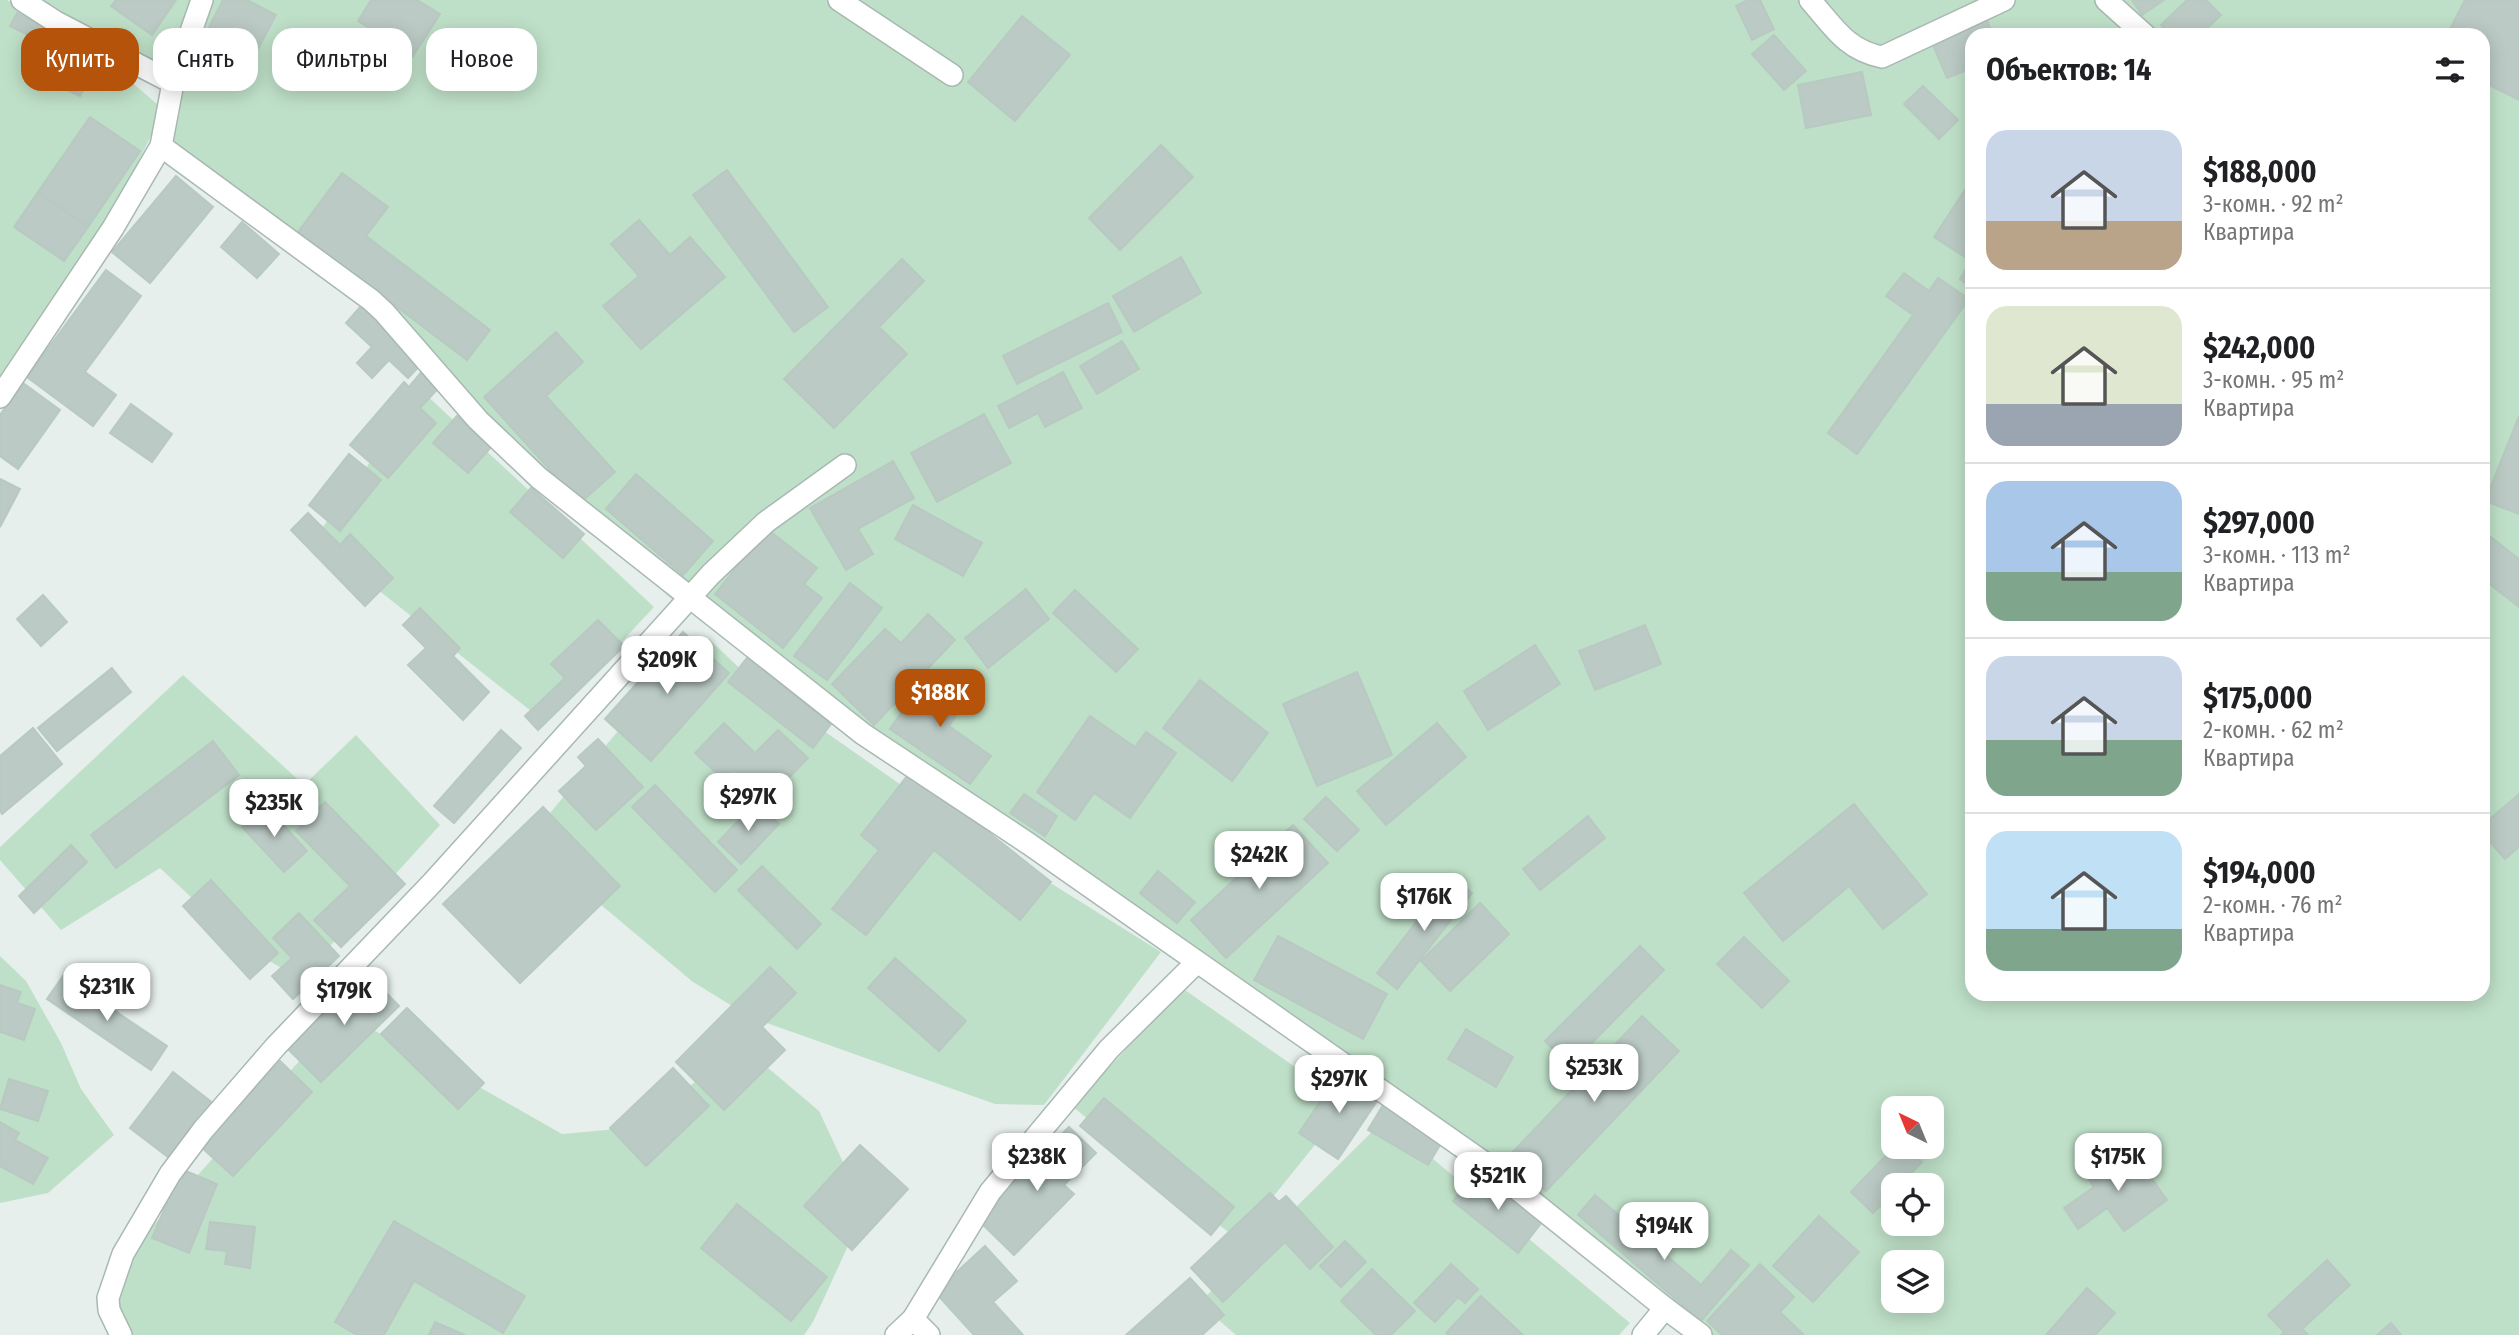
<!DOCTYPE html>
<html lang="ru">
<head>
<meta charset="utf-8">
<style>
  body { margin:0; font-family:"Fira Sans Condensed",sans-serif; background:#f2f2f2; color:#202124; height:100vh; display:flex; flex-direction:column; font-size:26px; white-space:nowrap }
  * { box-sizing:border-box; margin:0 }
  p { font-size:23px; color:#757577 }
  .icon { flex:none; width:38px; height:38px; fill:none; stroke:currentColor; stroke-width:2; stroke-linecap:round; stroke-linejoin:round }
  .map { position:relative; flex:1; overflow:hidden }
  .side { position:absolute; left:1965px; top:28px; width:525px; height:973px; display:flex; flex-direction:column; background:#fff; border-radius:21px; box-shadow:0 4px 18px #0003 }
  .side>* { flex:none }
  .top-card { position:absolute; left:21px; top:28px; width:665px; height:63px; display:flex; gap:14px }
  .needle { width:46px; rotate:317deg }
  .fabs { position:absolute; left:1881px; top:1096px; display:grid; gap:14px }
  .fabs a { display:grid; place-items:center; width:63px; height:63px; border-radius:14px; background:#fff; box-shadow:0 4px 18px #0003; font-size:35px }
  .price { position:absolute; translate:-50% -60px; padding:0 16px; border-radius:14px; background:#fff; color:#222; font-size:23px; line-height:46px; filter:drop-shadow(0 2px 4px #0008) }
  .price::after { content:''; position:absolute; left:50%; top:42px; width:21px; height:16px; margin-left:-10px; background:inherit; clip-path:polygon(0 0,100% 0,50% 100%) }
  .price.on { background:#b45309; color:#fff }
  ul { padding:0; list-style:none }
  li { display:flex; align-items:center; gap:21px; height:175px; padding:0 21px }
  li+li { border-top:2px solid #e0e0e0 }
  li span { display:grid; place-items:center; flex:none; width:196px; height:140px; border-radius:21px; color:#555 }
  li>.icon { margin-inline-start:auto }
  span .icon { width:84px; height:84px; fill:#fffc; stroke-width:1 }
  li b { font-size:30px }
  h2 { display:flex; justify-content:space-between; align-items:center; height:84px; padding:0 21px; font-size:30px }
  .pill { padding:0 24px; border-radius:21px; background:#fff; box-shadow:0 4px 18px #0003; font-size:24px; line-height:63px }
  .pill.on { background:#b45309; color:#fff }
  .map>svg:first-child { display:block }
</style>
</head>
<body>
<div class="map">
<svg width="2519" height="1335" viewBox="0 0 2519 1335">
  <rect width="100%" height="100%" fill="#e6efeb"/>
  <g fill="#bfe0c8" fill-rule="evenodd">
    <path d="M0 0H7L109 63 164 110 112 214 0 383Z"/>
    <path d="M16 0H2519V1335H1709L872 734 675 602 517 461 439 366 157 136 171 107 160 75ZM1972 35H2483V994H1972ZM1894 1108H1932V1146H1894ZM1894 1185H1932V1223H1894ZM1894 1262H1932V1300H1894Z"/>
    <path d="M422 391 654 607 546 723 314 539Z"/>
    <path d="M709 639 754 682 964 829 1161 952 1044 1105 995 1104 750 1017 693 982 526 842 666 673Z"/>
    <path d="M183 675 304 785 356 735 440 825 300 979 241 944 160 868 61 930 0 860V847Z"/>
    <path d="M0 956 26 981 61 1043 81 1089 114 1135 48 1193 0 1203Z"/>
    <path d="M1182 988 1348 1104 1238 1240 1073 1107Z"/>
    <path d="M341 1014 423 1055 562 1134 639 1127 741 1045 819 1111 865 1209 813 1322 804 1335H108L133 1248Z"/>
    <path d="M1385 1119 1630 1323 1619 1335H1236L1199 1303Z"/>
  </g>
  <g fill="#bbcac4" stroke="#b8c9c2" stroke-width="2">
    <path d="M116 0H176L152 35 111 6Z"/>
    <path d="M223 0H247L276 15 239 84 192 60Z"/>
    <path d="M371 0H417L440 14 413 56 358 21Z"/>
    <path d="M1748 0H1760L1774 29 1752 40 1736 6Z"/>
    <path d="M2132 0H2164L2142 15Z"/>
    <path d="M2187 0H2206L2221 15 2200 35H2170L2161 25Z"/>
    <path d="M2465 0H2519V29L2517 33 2519 34V100L2483 82V35H2447Z"/>
    <path d="M17 13 101 56 80 96 58 86 68 67 47 57 52 47 10 26Z"/>
    <path d="M1022 16 1070 55 1015 121 968 82Z"/>
    <path d="M1985 16 1993 35H1972V68L1947 78 1930 38Z"/>
    <path d="M1774 35 1806 71 1784 90 1752 54Z"/>
    <path d="M1862 72 1871 115 1806 128 1798 85Z"/>
    <path d="M1923 86 1958 120 1939 139 1904 104Z"/>
    <path d="M90 117 140 151 88 227 38 192Z"/>
    <path d="M1161 145 1193 177 1120 250 1089 218Z"/>
    <path d="M727 170 828 307 794 332 693 195Z"/>
    <path d="M342 173 388 207 366 236 490 330 467 360 298 232Z"/>
    <path d="M176 176 213 207 150 283 112 252Z"/>
    <path d="M1972 179V288L1960 279 1971 261 1934 237Z"/>
    <path d="M38 192 88 227 64 261 14 227Z"/>
    <path d="M639 220 670 255 690 237 725 277 641 349 603 306 639 276 611 244Z"/>
    <path d="M242 222 279 254 257 278 221 247Z"/>
    <path d="M1181 257 1201 293 1134 332 1113 296Z"/>
    <path d="M902 259 924 281 879 327 907 354 834 428 784 379Z"/>
    <path d="M106 270 141 296 85 372 116 395 93 426 27 377Z"/>
    <path d="M1904 273 1929 291 1938 278 1969 299 1857 454 1828 433 1913 315 1886 296Z"/>
    <path d="M1108 303 1122 332 1017 384 1003 356Z"/>
    <path d="M362 305 424 361 408 378 389 360 372 378 357 363 372 347 346 323Z"/>
    <path d="M556 332 583 362 546 396 615 472 580 503 484 397Z"/>
    <path d="M1122 341 1139 369 1097 394 1080 366Z"/>
    <path d="M424 369 442 384 420 408 436 423 388 478 350 445 404 382 409 387Z"/>
    <path d="M1063 372 1082 408 1045 427 1038 413 1009 428 998 406Z"/>
    <path d="M23 383 60 410 18 469 0 456V415Z"/>
    <path d="M131 404 172 434 152 462 110 433Z"/>
    <path d="M984 414 1011 463 937 502 911 453Z"/>
    <path d="M457 416 491 447 468 473 433 443Z"/>
    <path d="M2519 416V514L2485 501Z"/>
    <path d="M349 454 381 480 340 531 309 505Z"/>
    <path d="M893 461 914 498 858 529 873 554 846 570 810 508Z"/>
    <path d="M636 474 713 541 683 575 606 509Z"/>
    <path d="M0 479 20 489 0 527Z"/>
    <path d="M531 488 584 534 563 558 510 512Z"/>
    <path d="M913 505 982 543 963 576 895 539Z"/>
    <path d="M308 513 340 545 350 534 393 578 365 606 291 530Z"/>
    <path d="M767 529 817 568 804 584 822 598 783 648 715 594Z"/>
    <path d="M2483 531 2519 559V607L2483 579Z"/>
    <path d="M850 583 882 608 827 680 794 656Z"/>
    <path d="M1026 589 1049 619 988 668 965 638Z"/>
    <path d="M1075 590 1138 649 1116 672 1053 613Z"/>
    <path d="M43 595 67 622 41 646 17 619Z"/>
    <path d="M420 608 460 648 453 656 489 692 463 720 408 665 426 648 403 625Z"/>
    <path d="M928 614 955 640 874 725 832 684 885 629 901 643Z"/>
    <path d="M598 620 624 646 538 730 525 716 565 678 551 664Z"/>
    <path d="M1645 625 1661 664 1595 690 1579 651Z"/>
    <path d="M683 632 729 673 651 761 605 719Z"/>
    <path d="M1535 645 1560 684 1488 730 1464 691Z"/>
    <path d="M747 658 831 724 813 748 728 682Z"/>
    <path d="M112 668 131 692 57 751 38 728Z"/>
    <path d="M930 672 968 698 949 726 991 756 970 784 890 729Z"/>
    <path d="M1357 672 1392 755 1317 786 1283 704Z"/>
    <path d="M1200 680 1268 733 1232 781 1163 728Z"/>
    <path d="M1090 716 1135 747 1146 732 1176 753 1130 818 1094 793 1075 820 1037 792Z"/>
    <path d="M724 723 755 753 778 730 808 758 766 801 734 770 724 780 695 753Z"/>
    <path d="M1437 723 1466 757 1386 825 1357 791Z"/>
    <path d="M33 728 62 764 2 814 0 811V756Z"/>
    <path d="M501 730 521 748 454 823 434 806Z"/>
    <path d="M598 739 643 787 596 830 559 791 586 766 578 757Z"/>
    <path d="M213 741 239 775 116 868 91 835Z"/>
    <path d="M911 771 1051 882 1020 920 934 850 866 935 832 909 879 850 861 835Z"/>
    <path d="M655 785 737 870 715 892 632 807Z"/>
    <path d="M1024 794 1057 816 1045 836 1010 813Z"/>
    <path d="M2519 794V847L2505 859 2483 834V825Z"/>
    <path d="M1326 797 1359 830 1337 851 1304 819Z"/>
    <path d="M325 802 405 884 341 947 314 920 350 886 296 831Z"/>
    <path d="M756 802 779 824 741 864 718 842Z"/>
    <path d="M1854 804 1927 894 1883 929 1849 886 1783 941 1744 893Z"/>
    <path d="M265 805 307 851 284 872 242 827Z"/>
    <path d="M543 807 620 886 520 983 443 904Z"/>
    <path d="M1588 816 1605 838 1540 890 1523 869Z"/>
    <path d="M1293 825 1328 863 1226 958 1191 920Z"/>
    <path d="M71 845 87 862 34 913 19 896Z"/>
    <path d="M762 866 821 924 797 949 738 890Z"/>
    <path d="M1158 871 1195 902 1177 923 1140 893Z"/>
    <path d="M1451 877 1472 893 1397 989 1377 973Z"/>
    <path d="M211 880 278 953 250 979 183 906Z"/>
    <path d="M1480 903 1509 934 1450 991 1421 961Z"/>
    <path d="M299 913 339 956 293 999 272 976 292 958 273 938Z"/>
    <path d="M1278 936 1387 994 1363 1039 1254 980Z"/>
    <path d="M1744 937 1789 981 1762 1008 1717 964Z"/>
    <path d="M1640 946 1664 970 1570 1065 1545 1041Z"/>
    <path d="M895 958 966 1021 939 1051 868 988Z"/>
    <path d="M770 967 796 993 762 1027 785 1050 724 1110 676 1062Z"/>
    <path d="M366 972 399 1006 321 1082 288 1049Z"/>
    <path d="M63 976 167 1046 151 1070 47 999Z"/>
    <path d="M0 985 21 992 17 1003 35 1009 24 1040 0 1032Z"/>
    <path d="M407 1008 484 1083 458 1109 381 1034Z"/>
    <path d="M1642 1016 1679 1051 1546 1191 1509 1156Z"/>
    <path d="M1466 1029 1513 1057 1496 1087 1448 1059Z"/>
    <path d="M280 1061 312 1092 233 1176 200 1146Z"/>
    <path d="M673 1068 709 1106 646 1166 610 1128Z"/>
    <path d="M173 1072 214 1104 172 1160 130 1128Z"/>
    <path d="M1340 1072 1379 1098 1338 1159 1299 1133Z"/>
    <path d="M9 1079 48 1091 38 1121 0 1109Z"/>
    <path d="M1104 1098 1234 1207 1211 1235 1080 1126Z"/>
    <path d="M1383 1105 1443 1140 1428 1165 1368 1130Z"/>
    <path d="M0 1122 19 1133 15 1140 48 1158 33 1184 0 1166Z"/>
    <path d="M1069 1127 1096 1153 1064 1185 1074 1194 1014 1255 977 1219Z"/>
    <path d="M860 1145 908 1189 852 1250 804 1206Z"/>
    <path d="M1895 1146H1905L1922 1162 1900 1185H1894V1192L1873 1213 1851 1192Z"/>
    <path d="M2129 1147 2167 1200 2124 1231 2107 1208 2078 1229 2064 1208 2094 1187 2087 1177Z"/>
    <path d="M181 1169 217 1184 189 1253 152 1238Z"/>
    <path d="M1477 1170 1542 1222 1518 1253 1453 1201Z"/>
    <path d="M1270 1193 1279 1202 1286 1196 1333 1247 1310 1269 1285 1242 1223 1302 1191 1268Z"/>
    <path d="M1595 1195 1701 1285 1731 1250 1749 1265 1701 1321 1578 1215Z"/>
    <path d="M737 1204 827 1277 791 1321 701 1248Z"/>
    <path d="M1819 1216 1859 1252 1813 1302 1773 1266Z"/>
    <path d="M394 1221 525 1296 503 1333 414 1281 384 1335H357L335 1322Z"/>
    <path d="M210 1222 255 1227 250 1268 225 1264 227 1251 206 1249Z"/>
    <path d="M1345 1241 1366 1262 1341 1287 1320 1266Z"/>
    <path d="M985 1246 1017 1281 993 1302 1023 1335H974L935 1292Z"/>
    <path d="M2327 1260 2350 1285 2302 1329 2308 1335H2281L2284 1332 2268 1315Z"/>
    <path d="M1451 1264 1478 1289 1465 1303 1458 1297 1435 1322 1414 1303Z"/>
    <path d="M1760 1264 1794 1297 1780 1312 1804 1335H1722L1707 1321Z"/>
    <path d="M1372 1269 1415 1311 1391 1335H1376L1341 1301Z"/>
    <path d="M1190 1278 1224 1315 1202 1335H1126Z"/>
    <path d="M2087 1288 2115 1313 2095 1335H2046Z"/>
    <path d="M1481 1296 1523 1335H1448L1446 1333Z"/>
    <path d="M435 1322 465 1335H429Z"/>
    <path d="M2391 1323 2401 1335H2377Z"/>
  </g>
  <g fill="none" stroke-linecap="round" stroke-linejoin="round">
    <g stroke="#a8b8b2" stroke-width="24">
      <g id="lane">
        <path d="M1810 0C1833 26 1846 50 1882 57L2004 0"/>
        <path d="M2106 0 2145 35"/>
        <path d="M0 397 113 228 161 146"/>
        <path d="M913 1319 929 1335"/>
        <path d="M121 1335 109 1310 108 1298 123 1254 170 1174 203 1130 276 1046 432 883 711 574 766 522 845 465"/>
        <path d="M896 1335 913 1319 990 1192 1109 1049 1197 962"/>
        <path d="M1643 1335 1665 1308"/>
      </g>
    </g>
    <g stroke="#a8b8b2" stroke-width="24">
      <g id="street">
        <path d="M22 0 56 22 173 83 161 146 371 300 384 312 478 420 539 478 863 734 1029 844 1482 1161 1665 1308 1701 1335"/>
        <path d="M839 0 952 75"/>
        <path d="M173 83 202 0"/>
      </g>
    </g>
    <use href="#lane" stroke="#fff" stroke-width="21"/>
    <use href="#street" stroke="#fff" stroke-width="21"/>
  </g>
</svg>
<div class="fabs">
<a><svg class="needle" viewBox="-14 -14 28 28"><path d="M0-13l5 13h-10z" fill="#e53935"/><path d="M0 13l5-13h-10z" fill="#757577"/></svg></a>
<a><svg class="icon" aria-label="locate" viewBox="0 0 24 24"><circle cx="12" cy="12" r="6"/><path d="M12 2v4M12 18v4M2 12h4M18 12h4"/></svg></a>
<a><svg class="icon" aria-label="layers" viewBox="0 0 24 24"><path d="M12 4l9 5-9 5-9-5zM3 14l9 5 9-5"/></svg></a>
</div>
<b class="price" style="left:667px;top:696px">$209K</b>
<b class="price on" style="left:940px;top:729px">$188K</b>
<b class="price" style="left:748px;top:833px">$297K</b>
<b class="price" style="left:274px;top:839px">$235K</b>
<b class="price" style="left:1259px;top:891px">$242K</b>
<b class="price" style="left:1424px;top:933px">$176K</b>
<b class="price" style="left:107px;top:1023px">$231K</b>
<b class="price" style="left:344px;top:1027px">$179K</b>
<b class="price" style="left:1594px;top:1104px">$253K</b>
<b class="price" style="left:1339px;top:1115px">$297K</b>
<b class="price" style="left:1037px;top:1193px">$238K</b>
<b class="price" style="left:2118px;top:1193px">$175K</b>
<b class="price" style="left:1498px;top:1212px">$521K</b>
<b class="price" style="left:1664px;top:1262px">$194K</b>
<div class="top-card">
<a class="pill on">Купить</a>
<a class="pill">Снять</a>
<a class="pill">Фильтры</a>
<a class="pill">Новое</a>
</div>
<section class="side">
<h2>Объектов: 14<svg class="icon" aria-label="filters" viewBox="0 0 24 24"><path d="M4 7h16M4 17h16"/><circle cx="9" cy="7" r="2"/><circle cx="15" cy="17" r="2"/></svg></h2>
<ul>
<li><span style="background:linear-gradient(#c9d6e8 65%,#b9a48a 0)"><svg class="icon" aria-label="home" viewBox="0 0 24 24"><path d="M3 11l9-7 9 7M6 9v11h12V9"/></svg></span><div><b>$188,000</b><p>3-комн. · 92 m²</p><p>Квартира</p></div></li>
<li><span style="background:linear-gradient(#dfe7d0 70%,#9aa5b1 0)"><svg class="icon" aria-label="home" viewBox="0 0 24 24"><path d="M3 11l9-7 9 7M6 9v11h12V9"/></svg></span><div><b>$242,000</b><p>3-комн. · 95 m²</p><p>Квартира</p></div></li>
<li><span style="background:linear-gradient(#a9c7e8 65%,#7fa58c 0)"><svg class="icon" aria-label="home" viewBox="0 0 24 24"><path d="M3 11l9-7 9 7M6 9v11h12V9"/></svg></span><div><b>$297,000</b><p>3-комн. · 113 m²</p><p>Квартира</p></div></li>
<li><span style="background:linear-gradient(#c9d6e8 60%,#7fa58c 0)"><svg class="icon" aria-label="home" viewBox="0 0 24 24"><path d="M3 11l9-7 9 7M6 9v11h12V9"/></svg></span><div><b>$175,000</b><p>2-комн. · 62 m²</p><p>Квартира</p></div></li>
<li><span style="background:linear-gradient(#bfe0f5 70%,#7fa58c 0)"><svg class="icon" aria-label="home" viewBox="0 0 24 24"><path d="M3 11l9-7 9 7M6 9v11h12V9"/></svg></span><div><b>$194,000</b><p>2-комн. · 76 m²</p><p>Квартира</p></div></li>
</ul>
</section>
</div>
</body>
</html>
